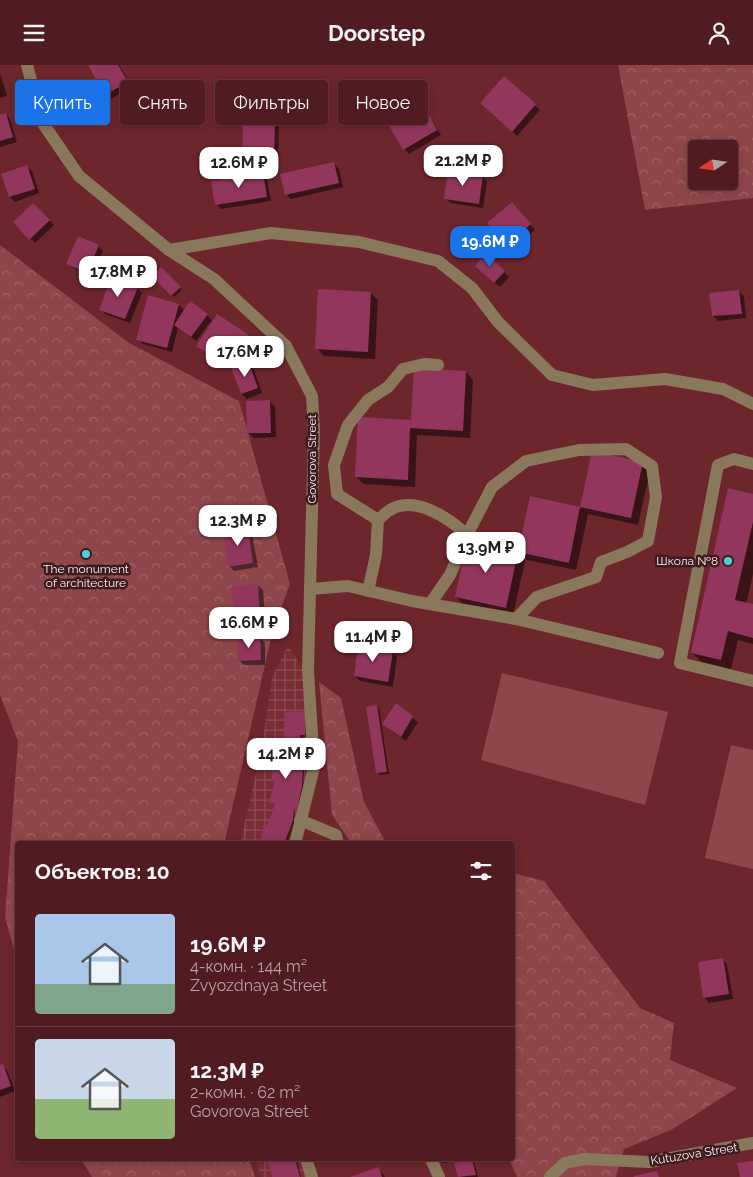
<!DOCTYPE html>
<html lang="ru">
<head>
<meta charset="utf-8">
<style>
  body { margin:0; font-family:Raleway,sans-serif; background:#5b292e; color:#f1f3f6; height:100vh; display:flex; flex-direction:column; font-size:19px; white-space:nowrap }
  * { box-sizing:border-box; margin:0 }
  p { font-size:16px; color:#b4a1a5 }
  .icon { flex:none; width:28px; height:28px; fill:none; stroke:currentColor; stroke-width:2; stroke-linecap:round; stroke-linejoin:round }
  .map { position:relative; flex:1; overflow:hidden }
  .side { position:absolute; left:15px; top:776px; width:500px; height:320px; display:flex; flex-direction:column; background:#511c21; border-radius:5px; box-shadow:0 2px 8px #0003,0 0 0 1px #673a3f }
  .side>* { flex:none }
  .hud { position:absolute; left:15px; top:15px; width:500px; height:45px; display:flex; gap:10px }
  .needle { width:32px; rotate:257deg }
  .tools { position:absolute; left:688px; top:75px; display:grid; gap:10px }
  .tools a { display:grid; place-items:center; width:50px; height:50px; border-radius:5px; background:#511c21; box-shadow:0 2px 8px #0003,0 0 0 1px #673a3f; font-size:25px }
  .price { position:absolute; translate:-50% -42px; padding:0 11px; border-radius:10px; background:#fff; color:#222; font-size:16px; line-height:32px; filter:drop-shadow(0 1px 2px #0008) }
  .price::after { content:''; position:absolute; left:50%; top:30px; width:15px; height:11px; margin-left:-8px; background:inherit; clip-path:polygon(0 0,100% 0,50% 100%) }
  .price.current { background:#1a73e8; color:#fff }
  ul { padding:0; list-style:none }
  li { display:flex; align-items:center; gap:15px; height:125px; padding:0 20px }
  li+li { border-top:1px solid #673a3f }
  li span { display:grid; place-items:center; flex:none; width:140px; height:100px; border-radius:5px; color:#555 }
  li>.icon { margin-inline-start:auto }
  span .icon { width:60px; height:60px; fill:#fffc; stroke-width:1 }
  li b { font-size:21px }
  h2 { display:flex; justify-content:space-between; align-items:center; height:60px; padding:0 20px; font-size:21px }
  .pill { padding:0 18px; border-radius:5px; background:#511c21; box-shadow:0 2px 8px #0003,0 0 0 1px #673a3f; font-size:18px; line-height:45px }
  .pill.current { background:#1a73e8; color:#fff }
  header { display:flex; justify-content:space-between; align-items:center; height:65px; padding:0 20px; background:#511c21; font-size:22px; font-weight:700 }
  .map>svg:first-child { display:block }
</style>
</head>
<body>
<header><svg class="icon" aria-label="menu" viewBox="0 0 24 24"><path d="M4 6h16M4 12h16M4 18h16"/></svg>Doorstep<svg class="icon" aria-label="person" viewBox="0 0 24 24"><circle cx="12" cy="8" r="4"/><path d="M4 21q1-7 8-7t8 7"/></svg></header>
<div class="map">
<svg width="753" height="1112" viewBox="0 0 753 1112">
  <defs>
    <pattern id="industrial-grid" width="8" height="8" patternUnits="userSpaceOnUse" patternTransform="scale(1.25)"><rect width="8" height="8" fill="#7b2d35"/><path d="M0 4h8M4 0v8" fill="none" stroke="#8f4c52"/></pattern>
    <pattern id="forest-crowns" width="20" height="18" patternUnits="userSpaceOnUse" patternTransform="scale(1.25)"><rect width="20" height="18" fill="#8e464a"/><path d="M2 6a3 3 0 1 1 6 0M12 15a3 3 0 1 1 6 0" fill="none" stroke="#9f6164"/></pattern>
  </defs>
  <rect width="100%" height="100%" fill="#6c262c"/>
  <g fill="url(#industrial-grid)">
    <path d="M288 581 304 605 308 677 303 731 290 779H240L262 682 272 612Z"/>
    <path d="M255 1094H301L306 1112H261Z"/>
  </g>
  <g fill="#8e464a">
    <path d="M502 608 668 647 645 740 481 695Z"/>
    <path d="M731 680 753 685V804L705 793Z"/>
  </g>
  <g fill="url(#forest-crowns)" fill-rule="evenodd">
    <path d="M618 0H753V133L645 145ZM696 84H729V116H696Z"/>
    <path d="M0 180 129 278 239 336 290 519 273 565 224 779H18L17 896 5 852 18 676 0 630Z"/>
    <path d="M319 617 341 633 364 737 386 778 389 779H352L332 750Z"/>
    <path d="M513 808 544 816 640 943 674 958 670 995 737 1023 671 1065 624 1084 616 1112H517L509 1094H512Z"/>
    <path d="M81 1094H249L255 1112H92Z"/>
  </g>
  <g fill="#0007">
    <path d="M90 0H119L132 22 111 34Z"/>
    <path d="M0 8 7 31 0 33Z"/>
    <path d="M504 13 540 45 517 71 486 43Z"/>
    <path d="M422 40 441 70 409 89 404 84Z"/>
    <path d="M6 49 10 54 17 77 0 82V51Z"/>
    <path d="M274 57 279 62 278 99 248 98 243 93Z"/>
    <path d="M334 99 339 104 343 122 291 134 286 129Z"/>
    <path d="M27 102 32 106 39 128 15 137 10 132 3 110Z"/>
    <path d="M263 109 267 114 271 136 221 144 216 139Z"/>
    <path d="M482 111 487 116 483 143 451 138 446 134Z"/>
    <path d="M33 139 54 160 35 178 15 157Z"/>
    <path d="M517 144 535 165 512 184 489 158Z"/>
    <path d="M98 181 103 186 92 212 73 203 68 198Z"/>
    <path d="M486 190 509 212 500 222 481 206Z"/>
    <path d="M161 204 182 225 174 232 154 211Z"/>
    <path d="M137 223 142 228 130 258 105 249 101 244Z"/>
    <path d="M739 226 744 231 746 253 718 256 713 251Z"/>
    <path d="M371 228 378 235 375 294 324 291 317 283Z"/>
    <path d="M179 240 185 246 207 250 212 255 196 276 178 263 172 287 143 279 138 274Z"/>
    <path d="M249 271 253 276 239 301 248 297 253 302 262 328 247 334 242 329 233 304 198 281Z"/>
    <path d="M466 307 473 315 470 373 417 370 415 422 364 419 356 412Z"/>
    <path d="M270 337 275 341 276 372 253 373 249 368Z"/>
    <path d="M593 387 642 398 650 406 638 460 588 449 576 505 527 495 519 487 531 432 581 444Z"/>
    <path d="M753 430V509L746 539 753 541V579L738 575 731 604 702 597 692 588Z"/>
    <path d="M247 464 252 469 258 502 234 506 229 501Z"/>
    <path d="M517 489 525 496 513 550 464 540 456 532Z"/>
    <path d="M258 520 263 525 265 556 240 558 235 553Z"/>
    <path d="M260 573 265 578V600H244L239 595Z"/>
    <path d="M392 587 397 592 393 622 360 616 355 611Z"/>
    <path d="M396 640 418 657 406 676 389 664Z"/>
    <path d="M377 641 379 643 389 709 380 710 378 708Z"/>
    <path d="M306 647 307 672H302V680L305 683 303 724 299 746 295 745V757L287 779H262L275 740 271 737 276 718 272 716 285 679Z"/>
    <path d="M722 894 727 899 733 934 709 938 705 933Z"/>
    <path d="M0 1001H2L7 1005 15 1026 0 1032Z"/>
    <path d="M268 1094H297L301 1112H273Z"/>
    <path d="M439 1094H470L474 1097 478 1112H459L455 1096 443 1098Z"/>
    <path d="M378 1103 385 1112H353Z"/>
  </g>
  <g fill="#93365d">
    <path d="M88 0H118L128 17 105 30Z"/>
    <path d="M504 11 536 39 512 67 480 38Z"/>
    <path d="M423 39 437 65 403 85 388 59Z"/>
    <path d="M6 48 13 72 0 76V50Z"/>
    <path d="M243 55 275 56 274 95 242 94Z"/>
    <path d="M334 97 339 118 285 130 280 109Z"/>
    <path d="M27 100 35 124 9 132 1 109Z"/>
    <path d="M448 105 483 110 479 139 444 134Z"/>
    <path d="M263 108 267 132 215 140 211 116Z"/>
    <path d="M512 137 531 159 506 180 487 158Z"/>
    <path d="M33 138 50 155 29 175 13 157Z"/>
    <path d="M78 171 99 180 87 208 66 199Z"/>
    <path d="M486 188 505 206 494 218 475 201Z"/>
    <path d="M161 202 181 222 171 231 152 211Z"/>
    <path d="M111 212 138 222 125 254 99 245Z"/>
    <path d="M318 224 371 227 368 287 315 284Z"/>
    <path d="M739 225 742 249 712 251 709 228Z"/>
    <path d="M148 230 179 239 167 283 136 275Z"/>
    <path d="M190 236 208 249 191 272 174 260Z"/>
    <path d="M217 249 249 270 231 303 196 281Z"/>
    <path d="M248 296 258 323 241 329 231 303Z"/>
    <path d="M414 303 466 306 463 366 410 363 408 415 355 412 358 352 411 355Z"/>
    <path d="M270 335 271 368H247L246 336Z"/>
    <path d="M592 386 643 397 631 453 580 442Z"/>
    <path d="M728 423 753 429V457L735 535 753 539V573L728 566 721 595 691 588Z"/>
    <path d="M530 431 580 442 569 498 518 487Z"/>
    <path d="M248 462 253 498 228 502 223 466Z"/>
    <path d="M467 476 518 487 506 543 455 532Z"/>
    <path d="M258 519 260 552 234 553 232 521Z"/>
    <path d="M260 572 261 595 238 596 237 573Z"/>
    <path d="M358 579 393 586 388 617 354 611Z"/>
    <path d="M396 638 413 651 401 672 382 659Z"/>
    <path d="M377 640 387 707 376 708 366 642Z"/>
    <path d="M306 646 305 670H300L301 679 304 680 302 721 297 745 294 744 293 755 284 779H260L263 761H267L275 739 269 738 275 717 271 716 274 694H279V678H284L285 647Z"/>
    <path d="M723 893 729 929 703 933 698 897Z"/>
    <path d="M3 999 11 1021 0 1025V1000Z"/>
    <path d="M267 1094H295L300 1112H272Z"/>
    <path d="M472 1094 476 1110 458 1112 454 1098Z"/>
    <path d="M753 1096V1112H740L737 1098Z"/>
    <path d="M379 1102 382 1112H350Z"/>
    <path d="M657 1106 659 1112H634V1111Z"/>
  </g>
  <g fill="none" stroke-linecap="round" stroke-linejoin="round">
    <g stroke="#8a785d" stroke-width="12">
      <path d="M27 0 42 57 79 111 169 185 214 214 286 281 312 331 314 365 308 605 314 702 295 779"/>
      <path d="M169 185 271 168 359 177 438 196 472 223 498 257 552 310 593 320 665 314 723 324 753 339"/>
      <path d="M753 399 734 394 718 400 680 598 753 616"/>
      <path d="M378 455 337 429 334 400 348 360 368 335 388 322 403 304 424 299 438 300"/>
      <path d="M310 524 348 521 412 536 516 554 658 588"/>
      <path d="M368 526 376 490 378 455C382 452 386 447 390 445 415 430 449 453 467 470"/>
      <path d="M430 539 450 510 467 470 492 422 526 396 579 385 626 384 652 401 656 432 648 476 627 487 601 497 596 512 537 532 516 554"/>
      <path d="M300 755 336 770 338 779"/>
      <path d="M306 1094 312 1112"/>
      <path d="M431 1094 439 1112"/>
      <path d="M550 1112 565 1098 585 1094 649 1097 753 1078"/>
    </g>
  </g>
  <g fill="#52cdd0" stroke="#3c1c1e" stroke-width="2">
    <circle cx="86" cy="489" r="5"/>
    <circle cx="728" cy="496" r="5"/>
  </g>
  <g text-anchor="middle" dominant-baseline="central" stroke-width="5" stroke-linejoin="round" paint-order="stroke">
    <g font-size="12" fill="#ffecec" stroke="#3c1c1e">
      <text transform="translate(312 394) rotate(-90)">Govorova Street</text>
      <text transform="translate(694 1089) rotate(-9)">Kutuzova Street</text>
    </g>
    <g font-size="12" fill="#ffecec" stroke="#3c1c1e" text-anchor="end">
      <text x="718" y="496">Школа №8</text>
      <text x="86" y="504" text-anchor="middle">The monument<tspan x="86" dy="14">of architecture</tspan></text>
    </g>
  </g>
</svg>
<div class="tools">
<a><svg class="needle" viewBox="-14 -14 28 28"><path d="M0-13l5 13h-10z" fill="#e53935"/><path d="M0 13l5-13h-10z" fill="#b4a1a5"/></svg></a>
</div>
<b class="price" style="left:463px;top:122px">21.2M ₽</b>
<b class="price" style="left:239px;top:124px">12.6M ₽</b>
<b class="price current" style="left:490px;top:203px">19.6M ₽</b>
<b class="price" style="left:118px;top:233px">17.8M ₽</b>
<b class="price" style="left:245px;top:313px">17.6M ₽</b>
<b class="price" style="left:238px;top:482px">12.3M ₽</b>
<b class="price" style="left:486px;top:509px">13.9M ₽</b>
<b class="price" style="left:249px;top:584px">16.6M ₽</b>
<b class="price" style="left:373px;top:598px">11.4M ₽</b>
<b class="price" style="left:286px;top:715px">14.2M ₽</b>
<div class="hud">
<a class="pill current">Купить</a>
<a class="pill">Снять</a>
<a class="pill">Фильтры</a>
<a class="pill">Новое</a>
</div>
<section class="side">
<h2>Объектов: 10<svg class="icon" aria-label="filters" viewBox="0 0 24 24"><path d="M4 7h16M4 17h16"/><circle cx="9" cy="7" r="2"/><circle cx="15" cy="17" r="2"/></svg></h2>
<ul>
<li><span style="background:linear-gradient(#a9c7e8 70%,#7fa58c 0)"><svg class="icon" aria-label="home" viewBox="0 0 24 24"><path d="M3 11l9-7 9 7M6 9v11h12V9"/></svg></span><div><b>19.6M ₽</b><p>4-комн. · 144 m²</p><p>Zvyozdnaya Street</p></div></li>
<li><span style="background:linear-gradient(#c9d6e8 60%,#8fb573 0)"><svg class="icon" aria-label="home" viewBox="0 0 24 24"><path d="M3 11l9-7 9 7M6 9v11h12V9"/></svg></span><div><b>12.3M ₽</b><p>2-комн. · 62 m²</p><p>Govorova Street</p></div></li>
</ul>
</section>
</div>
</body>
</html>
